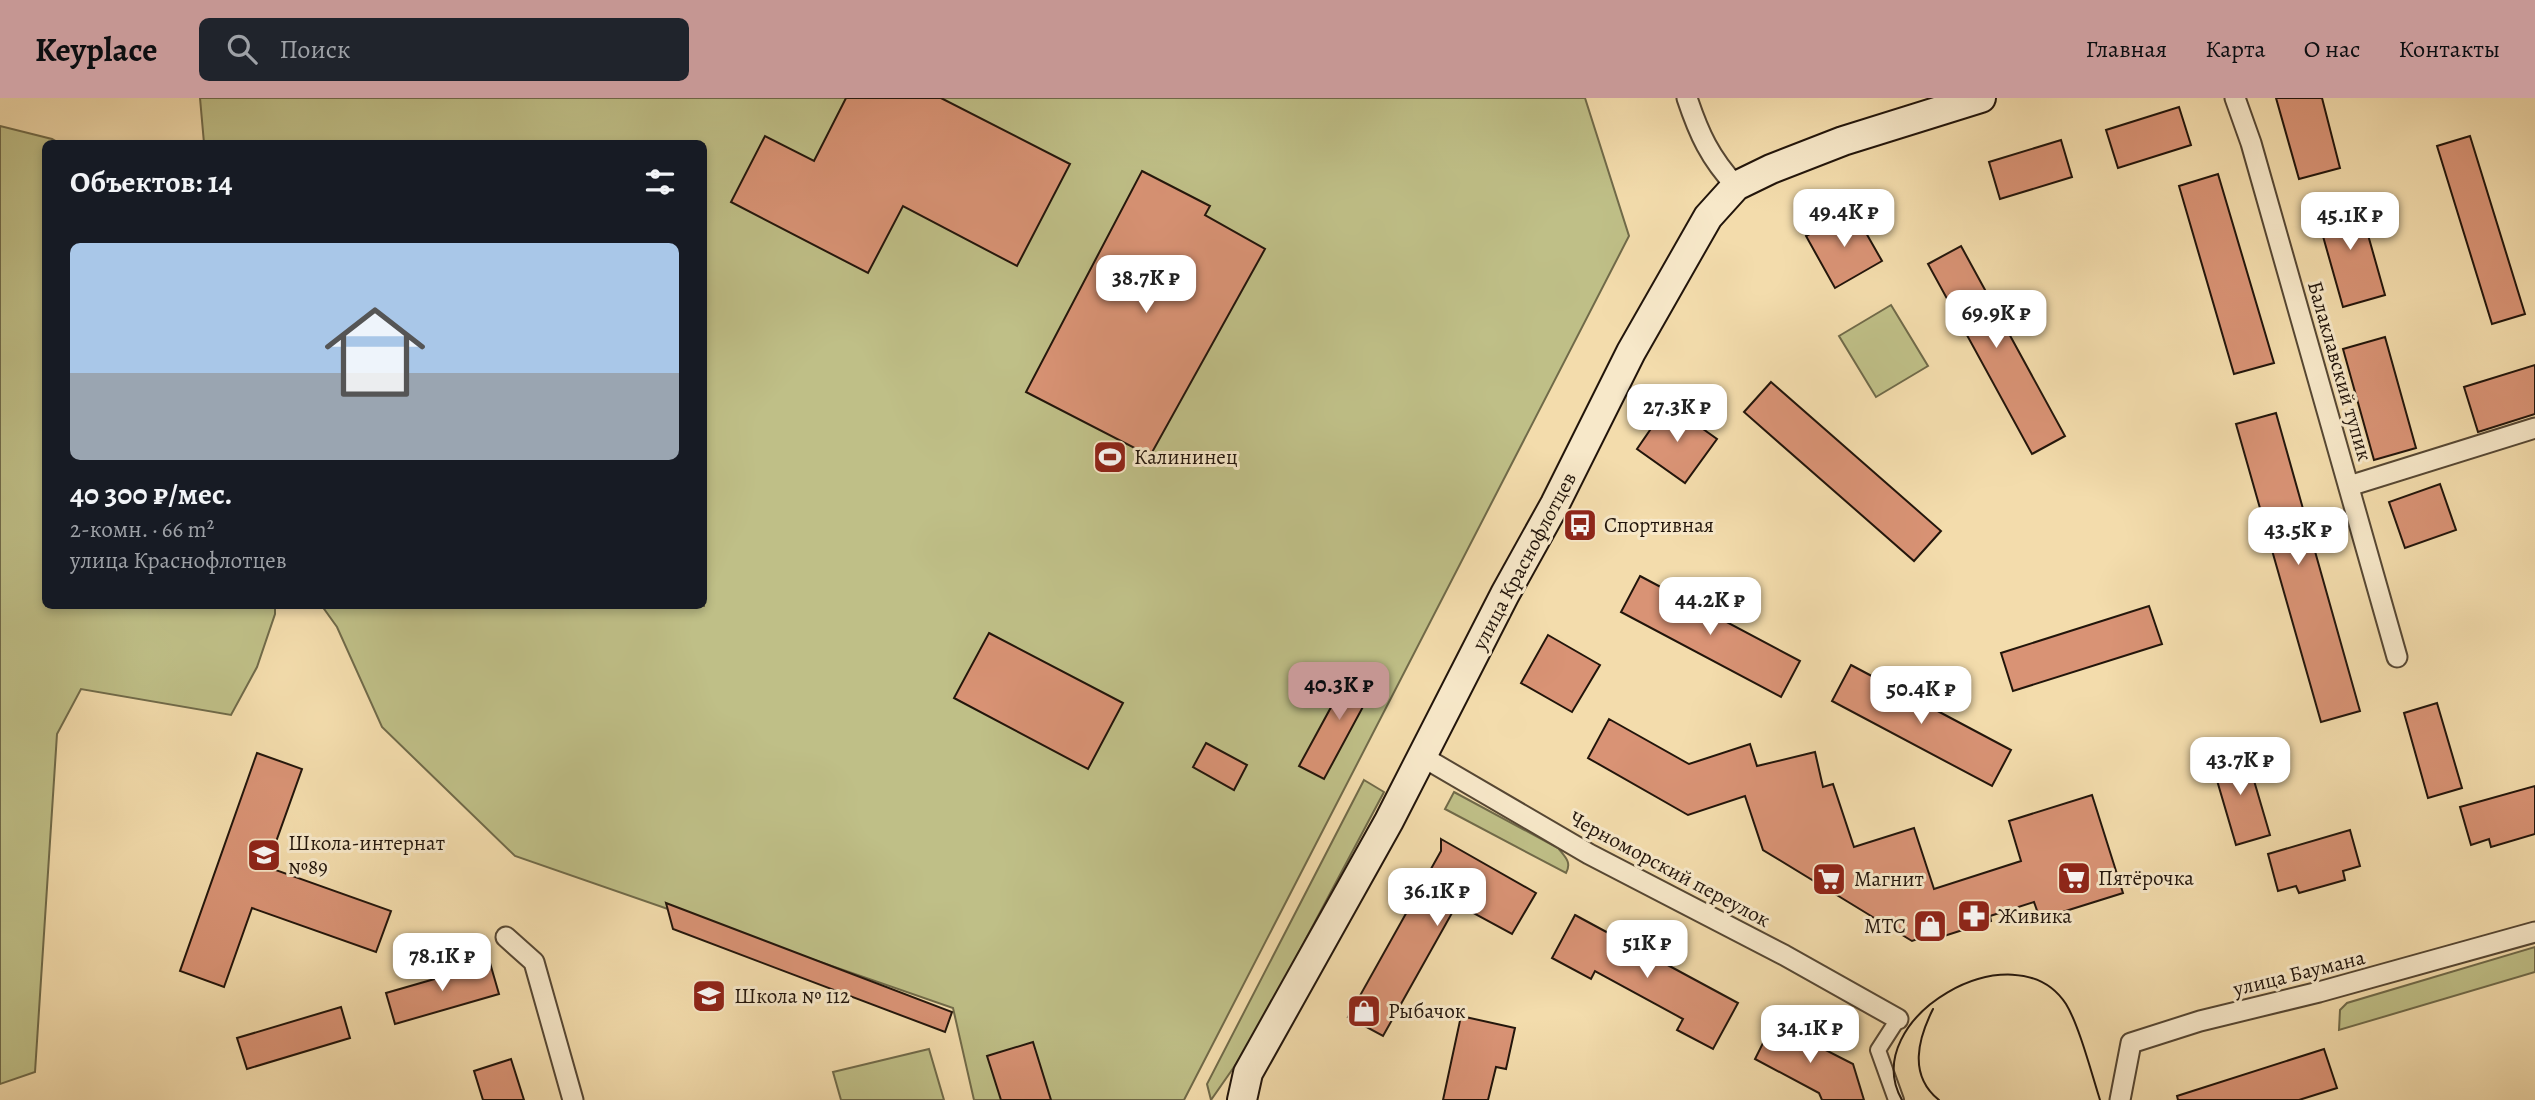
<!DOCTYPE html>
<html lang="ru">
<head>
<meta charset="utf-8">
<style>
  body { margin:0; font-family:Alegreya,serif; background:#20242c; color:#f1f3f6; height:100vh; display:flex; flex-direction:column; font-size:26px; white-space:nowrap }
  * { box-sizing:border-box; margin:0 }
  p { font-size:23px; color:#9ea1a6 }
  .icon { flex:none; width:38px; height:38px; fill:none; stroke:currentColor; stroke-width:2; stroke-linecap:round; stroke-linejoin:round }
  .map { position:relative; flex:1; overflow:hidden }
  .details { position:absolute; left:42px; top:42px; width:665px; height:469px; display:flex; flex-direction:column; background:#171b24; border-radius:10px; box-shadow:0 4px 10px #0003 }
  .details>* { flex:none }
  .price { position:absolute; translate:-50% -60px; padding:0 16px; border-radius:14px; background:#fff; color:#222; font-size:23px; line-height:46px; filter:drop-shadow(0 2px 4px #0008) }
  .price::after { content:''; position:absolute; left:50%; top:42px; width:21px; height:16px; margin-left:-10px; background:inherit; clip-path:polygon(0 0,100% 0,50% 100%) }
  .price.selected { background:#c59692; color:#111 }
  ul { padding:0; list-style:none }
  li { display:grid; align-content:center; gap:14px; height:371px; padding:0 28px }
  li+li { border-top:2px solid #363941 }
  li span { display:grid; place-items:center; height:217px; border-radius:10px; color:#555 }
  li>.icon { margin-inline-start:auto }
  span .icon { width:126px; height:126px; fill:#fffc; stroke-width:1 }
  li b { font-size:30px }
  h2 { display:flex; justify-content:space-between; align-items:center; height:84px; padding:0 28px; font-size:30px }
  header { display:flex; align-items:center; gap:42px; box-sizing:border-box; height:98px; padding:0 35px; background:#c59692; color:#111 }
  header strong { font-size:33px }
  nav { display:flex; gap:38px; margin-inline-start:auto; font-size:24px }
  .search { width:490px; height:63px; background:#20242c; display:flex; align-items:center; gap:18px; box-sizing:border-box; padding:0 24px; border-radius:10px; color:#9ea1a6; font-size:26px }
  .map>svg:first-child { display:block }
</style>
</head>
<body>
<header>
<strong>Keyplace</strong>
<div class="search"><svg class="icon" aria-label="search" viewBox="0 0 24 24"><circle cx="10" cy="10" r="6"/><path d="M15 15l6 6"/></svg>Поиск</div>
<nav><a>Главная</a><a>Карта</a><a>О нас</a><a>Контакты</a></nav>
</header>
<div class="map">
<svg width="2535" height="1002" viewBox="0 0 2535 1002">
  <rect width="100%" height="100%" fill="#f3dcac"/>
  <filter id="stains"><feTurbulence type="fractalNoise" baseFrequency=".00286" numOctaves="4"/><feColorMatrix values="0 0 0 0 .2 0 0 0 0 .09 0 0 0 0 .02 0 0 0 .5 -.17"/></filter>
  <radialGradient id="worn" r=".72"><stop offset=".6" stop-color="#630" stop-opacity="0"/><stop offset="1" stop-color="#630" stop-opacity=".3"/></radialGradient>
  <g fill="#bfbf87" stroke="#706a49" stroke-width="2">
    <path d="M200 0H1585L1629 138 1184 1002H974L953 910 515 758 382 629 337 529 322 508H704V46L204 45Z"/>
    <path d="M0 28 52 41 59 45 46 46V508H275V516L257 569 231 617 81 591 57 636 35 974 0 986Z"/>
    <path d="M1891 207 1928 268 1876 299 1839 238Z"/>
    <path d="M1364 682 1384 694 1250 946 1211 1002 1207 986Z"/>
    <path d="M1454 694 1558 750C1565 759 1572 764 1566 775L1445 711Z"/>
    <path d="M2535 849V874L2339 932 2340 912 2347 905Z"/>
    <path d="M929 951 944 1002H841L833 974Z"/>
  </g>
  <g fill="#d99375" stroke="#22150b" stroke-width="2">
    <path d="M846 0H941L1070 66 1017 168 903 108 868 175 731 104 765 38 814 63Z"/>
    <path d="M2276 0H2322L2340 70 2299 81Z"/>
    <path d="M2179 9 2191 47 2118 70 2106 32Z"/>
    <path d="M2470 38 2525 216 2492 226 2437 48Z"/>
    <path d="M2061 42 2072 79 2000 101 1989 64Z"/>
    <path d="M1142 73 1210 108 1205 117 1265 151 1150 358 1026 294Z"/>
    <path d="M2218 76 2274 265 2234 276 2179 88Z"/>
    <path d="M2357 98 2385 197 2343 209 2315 110Z"/>
    <path d="M1853 112 1882 163 1835 190 1806 138Z"/>
    <path d="M1961 148 2065 338 2032 356 1928 166Z"/>
    <path d="M2385 239 2416 350 2374 362 2343 251Z"/>
    <path d="M2535 267V316L2478 334 2464 289Z"/>
    <path d="M1771 284 1941 433 1914 463 1744 314Z"/>
    <path d="M1668 306 1717 341 1685 385 1637 351Z"/>
    <path d="M2276 315 2360 613 2321 624 2236 326Z"/>
    <path d="M2440 386 2456 432 2405 450 2389 404Z"/>
    <path d="M1640 478 1800 563 1781 599 1621 514Z"/>
    <path d="M2149 508 2162 546 2013 593 2001 555Z"/>
    <path d="M989 535 1123 605 1088 671 954 600Z"/>
    <path d="M1548 537 1600 567 1572 614 1521 585Z"/>
    <path d="M1354 567 1378 581 1324 681 1299 668Z"/>
    <path d="M1851 567 2011 652 1992 688 1832 603Z"/>
    <path d="M2437 605 2462 690 2428 700 2404 615Z"/>
    <path d="M1609 621 1689 666 1750 646 1757 668 1815 654 1823 689 1833 686 1854 749 1914 730 1934 791 2021 763 2009 723 2092 697 2123 795 2040 821 2034 804 1990 818 1991 823 1944 838 1942 833 1912 843 1763 752 1745 698 1688 717 1588 660Z"/>
    <path d="M1206 645 1247 667 1234 692 1193 669Z"/>
    <path d="M2245 652 2270 737 2236 747 2211 662Z"/>
    <path d="M257 655 302 671 267 769 391 813 376 854 252 810 224 889 180 873Z"/>
    <path d="M2535 688V736L2491 749 2489 741 2471 747 2460 709Z"/>
    <path d="M2350 732 2360 768 2343 773 2345 782 2299 795 2296 788 2278 793 2268 756Z"/>
    <path d="M1441 741 1536 795 1512 836 1457 806 1383 938 1348 919 1441 753Z"/>
    <path d="M666 805 952 914 945 934 673 831Z"/>
    <path d="M1575 817 1738 905 1713 951 1677 932 1683 921 1595 873 1591 881 1552 860Z"/>
    <path d="M490 865 499 896 395 926 386 895Z"/>
    <path d="M341 909 350 940 247 971 237 940Z"/>
    <path d="M1461 918 1515 930 1506 971 1496 969 1488 1002H1443Z"/>
    <path d="M1773 925 1853 966 1864 1002H1822L1819 995 1755 961Z"/>
    <path d="M1033 944 1051 1002H1001L987 958Z"/>
    <path d="M2324 951 2337 990 2299 1002H2178L2177 998Z"/>
    <path d="M511 961 524 1002H483L474 973Z"/>
  </g>
  <g fill="none" stroke-linecap="round" stroke-linejoin="round">
    <g stroke="#564733" stroke-width="18">
      <path id="pedestrian" d="M1896 1002 1878 952 1898 921"/>
    </g>
    <g stroke="#564733" stroke-width="23">
      <g id="minor">
        <path d="M1687 0C1699 36 1710 60 1736 88"/>
        <path d="M2235 0 2251 45 2397 559"/>
        <path d="M2349 388 2535 330"/>
        <path d="M1423 659 1589 756 1784 857 1898 921"/>
        <path d="M506 839 534 864 573 1002"/>
        <path d="M2120 1002 2131 945 2200 923 2319 894 2535 834"/>
      </g>
    </g>
    <g stroke="#22150b" stroke-width="32">
      <path id="secondary" d="M1242 1002 1248 975 1389 723 1505 496 1555 406 1631 254 1708 119 1736 88 1771 71 1843 43 1981 0"/>
    </g>
    <use href="#pedestrian" stroke="#f7e8c9" stroke-width="14"/>
    <use href="#minor" stroke="#f7e8c9" stroke-width="19"/>
    <use href="#secondary" stroke="#f7e8c9" stroke-width="28"/>
    <g stroke="#22150b" stroke-width="2">
      <path d="M1933 911C1918 941 1908 977 1939 1002"/>
      <path d="M1902 1002C1856 921 2015 828 2066 906 2079 927 2092 977 2100 1002"/>
    </g>
  </g>
  <defs>
    <g id="stadium-square" transform="scale(1.75)"><rect x="-9" y="-9" width="18" height="18" rx="4" fill="#8f2418" stroke="#f7e8c9"/><path d="M0-5a6.5 5 0 1 0 0 10a6.5 5 0 1 0 0-10ZM-3.5-1.8h7v3.6h-7Z" fill="#fff"/></g>
    <g id="bus-square" transform="scale(1.75)"><rect x="-9" y="-9" width="18" height="18" rx="4" fill="#8f2418" stroke="#f7e8c9"/><path d="M-5-6H5V4H4V6H2V4H-2V6H-4V4H-5ZM-3.5-4V0h7V-4ZM-3.5 1.2v1.5H-2V1.2ZM2 1.2v1.5H3.5V1.2Z" fill="#fff"/></g>
    <g id="school-square" transform="scale(1.75)"><rect x="-9" y="-9" width="18" height="18" rx="4" fill="#8f2418" stroke="#f7e8c9"/><path d="M0-5L7-2L0 1L-7-2ZM-4 1L0 2.5L4 1V4Q0 6-4 4Z" fill="#fff"/></g>
    <g id="supermarket-square" transform="scale(1.75)"><rect x="-9" y="-9" width="18" height="18" rx="4" fill="#8f2418" stroke="#f7e8c9"/><path d="M-6-5.5h2.5l.6 2H6L4.5 2H-2.5L-4.4-4H-6ZM-1.5 3.2a1.3 1.3 0 1 0 .1 0ZM3 3.2a1.3 1.3 0 1 0 .1 0Z" fill="#fff"/></g>
    <g id="pharmacy-square" transform="scale(1.75)"><rect x="-9" y="-9" width="18" height="18" rx="4" fill="#8f2418" stroke="#f7e8c9"/><path d="M-2-6h4v4h4v4h-4v4h-4v-4h-4v-4h4Z" fill="#fff"/></g>
    <g id="shop-square" transform="scale(1.75)"><rect x="-9" y="-9" width="18" height="18" rx="4" fill="#8f2418" stroke="#f7e8c9"/><path d="M-5-2.5h2.3a2.7 3.5 0 0 1 5.4 0H5L5.5 6h-11ZM-1.5-2.5h3a1.5 2.3 0 0 0-3 0Z" fill="#fff"/></g>
  </defs>
  <g fill-rule="evenodd">
    <use href="#stadium-square" x="1110" y="359"/>
    <use href="#bus-square" x="1580" y="427"/>
    <use href="#school-square" x="264" y="757"/>
    <use href="#supermarket-square" x="2074" y="780"/>
    <use href="#supermarket-square" x="1829" y="781"/>
    <use href="#pharmacy-square" x="1974" y="818"/>
    <use href="#shop-square" x="1930" y="828"/>
    <use href="#school-square" x="709" y="898"/>
    <use href="#shop-square" x="1364" y="913"/>
  </g>
  <g text-anchor="middle" dominant-baseline="central" stroke-width="6" stroke-linejoin="round" paint-order="stroke">
    <g font-size="21" fill="#22150b" stroke="#f7e8c9">
      <text transform="translate(2340 273) rotate(74)">Балаклавский тупик</text>
      <text transform="translate(1524 463) rotate(-62)">улица Краснофлотцев</text>
      <text transform="translate(1670 771) rotate(28)">Черноморский переулок</text>
      <text transform="translate(2299 875) rotate(-14)">улица Баумана</text>
    </g>
    <g font-size="21" fill="#22150b" stroke="#f7e8c9" text-anchor="start">
      <text x="1134" y="359">Калининец</text>
      <text x="1604" y="427">Спортивная</text>
      <text x="288" y="745">Школа-интернат<tspan x="288" dy="24">№89</tspan></text>
      <text x="2098" y="780">Пятёрочка</text>
      <text x="1854" y="781">Магнит</text>
      <text x="1998" y="818">Живика</text>
      <text x="1906" y="828" text-anchor="end">МТС</text>
      <text x="734" y="898">Школа № 112</text>
      <text x="1388" y="913">Рыбачок</text>
    </g>
  </g>
  <rect width="100%" height="100%" filter="url(#stains)"/>
  <rect width="100%" height="100%" fill="url(#worn)"/>
</svg>
<b class="price" style="left:1844px;top:151px">49.4K ₽</b>
<b class="price" style="left:2350px;top:154px">45.1K ₽</b>
<b class="price" style="left:1146px;top:217px">38.7K ₽</b>
<b class="price" style="left:1996px;top:252px">69.9K ₽</b>
<b class="price" style="left:1677px;top:346px">27.3K ₽</b>
<b class="price" style="left:2298px;top:469px">43.5K ₽</b>
<b class="price" style="left:1710px;top:539px">44.2K ₽</b>
<b class="price selected" style="left:1339px;top:624px">40.3K ₽</b>
<b class="price" style="left:1921px;top:628px">50.4K ₽</b>
<b class="price" style="left:2240px;top:699px">43.7K ₽</b>
<b class="price" style="left:1437px;top:830px">36.1K ₽</b>
<b class="price" style="left:1647px;top:882px">51K ₽</b>
<b class="price" style="left:442px;top:895px">78.1K ₽</b>
<b class="price" style="left:1810px;top:967px">34.1K ₽</b>
<section class="details">
<h2>Объектов: 14<svg class="icon" aria-label="filters" viewBox="0 0 24 24"><path d="M4 7h16M4 17h16"/><circle cx="9" cy="7" r="2"/><circle cx="15" cy="17" r="2"/></svg></h2>
<ul>
<li><span style="background:linear-gradient(#a9c7e8 60%,#9aa5b1 0)"><svg class="icon" aria-label="home" viewBox="0 0 24 24"><path d="M3 11l9-7 9 7M6 9v11h12V9"/></svg></span><div><b>40 300 ₽/мес.</b><p>2-комн. · 66 m²</p><p>улица Краснофлотцев</p></div></li>
</ul>
</section>
</div>
</body>
</html>
